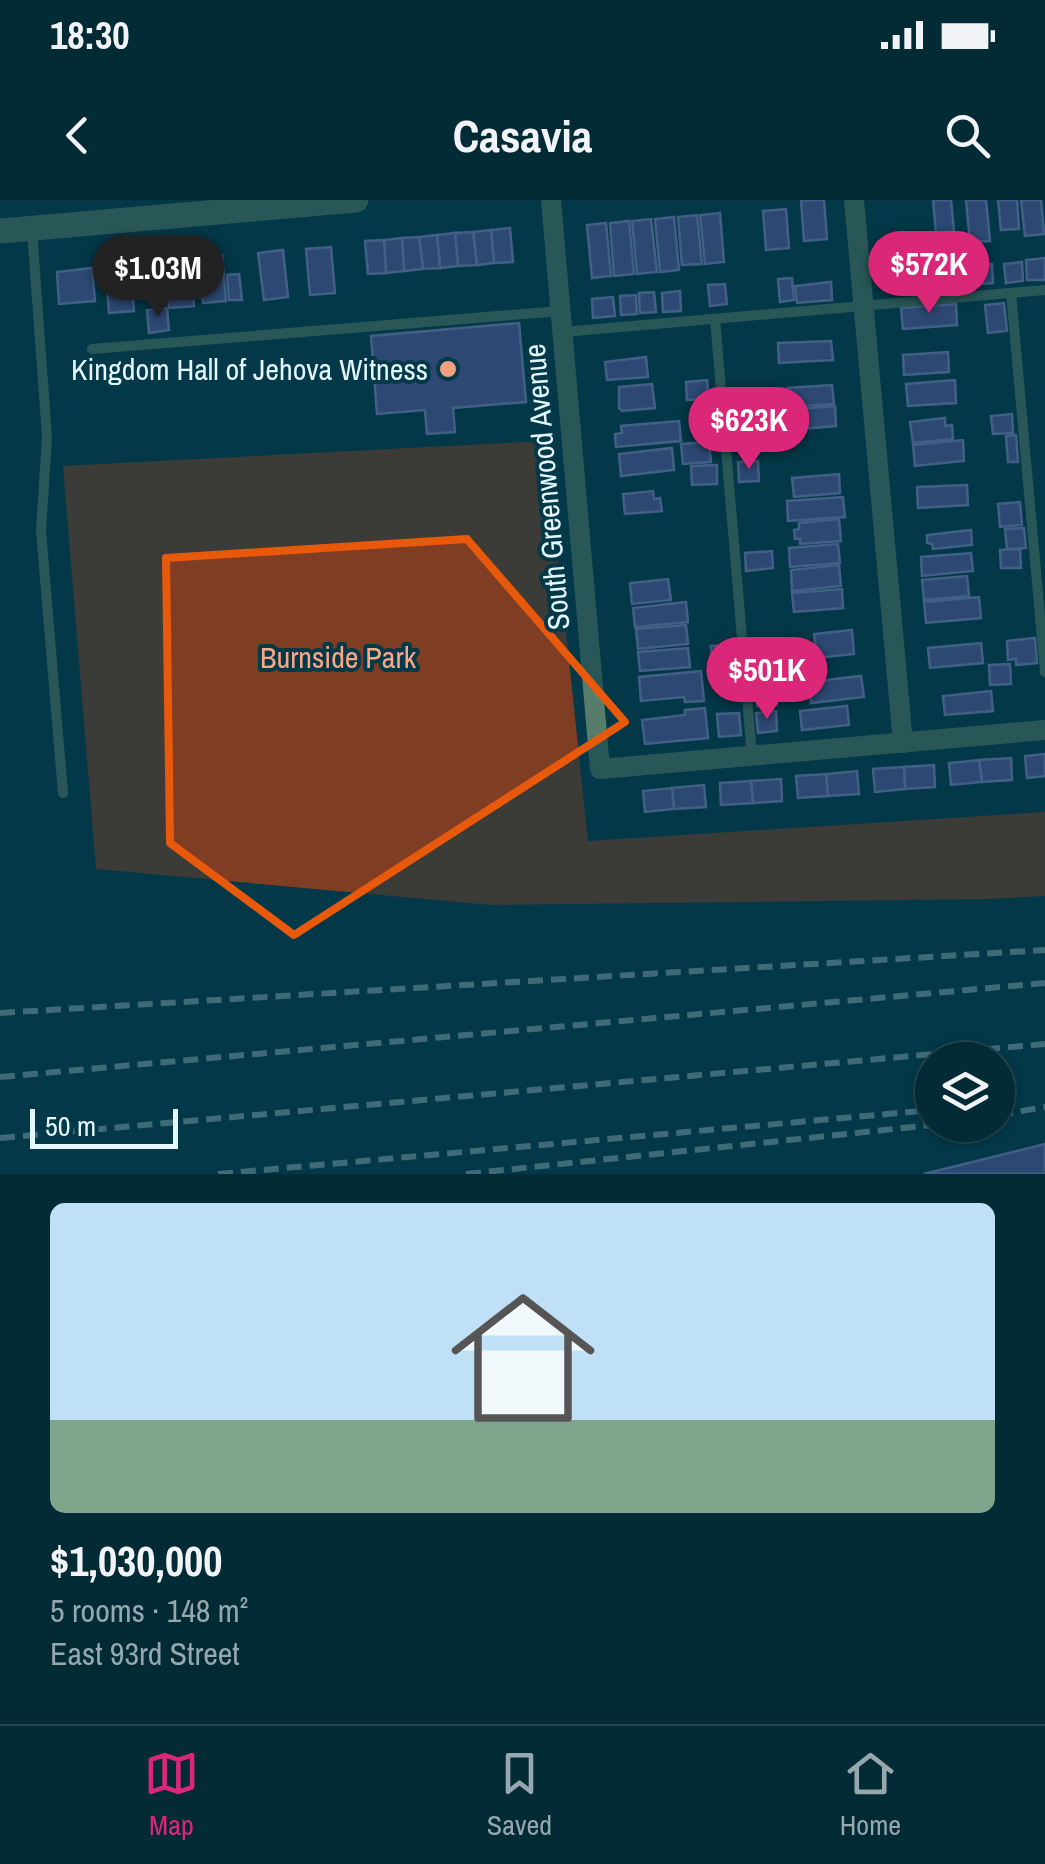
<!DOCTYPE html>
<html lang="en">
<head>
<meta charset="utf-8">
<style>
  body { margin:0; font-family:"Archivo Narrow",sans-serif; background:#103742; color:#f1f3f6; height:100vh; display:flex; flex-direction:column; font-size:38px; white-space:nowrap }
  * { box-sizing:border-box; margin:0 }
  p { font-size:32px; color:#96a7ad }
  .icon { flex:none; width:55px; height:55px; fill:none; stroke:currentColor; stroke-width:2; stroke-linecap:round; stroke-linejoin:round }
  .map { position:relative; height:974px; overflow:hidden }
  .drawer { display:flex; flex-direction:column; background:#022b36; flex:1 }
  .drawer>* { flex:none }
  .tools { position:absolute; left:915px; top:842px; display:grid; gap:20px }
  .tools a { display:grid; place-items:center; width:100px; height:100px; border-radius:50%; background:#022b36; box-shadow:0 2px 8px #0004,0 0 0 2px #234751; font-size:50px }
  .scale { position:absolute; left:30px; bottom:25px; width:148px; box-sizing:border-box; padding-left:10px; border:5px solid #e5f6fc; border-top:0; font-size:28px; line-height:35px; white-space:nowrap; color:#e5f6fc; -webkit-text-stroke:8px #033948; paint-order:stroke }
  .price { position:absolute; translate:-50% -85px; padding:0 22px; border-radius:35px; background:#db2777; color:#fff; font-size:32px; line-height:65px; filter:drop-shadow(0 2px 5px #0008) }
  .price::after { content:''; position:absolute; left:50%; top:60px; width:30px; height:22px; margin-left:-15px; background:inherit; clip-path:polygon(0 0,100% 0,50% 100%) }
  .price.selected { background:#222; color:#fff }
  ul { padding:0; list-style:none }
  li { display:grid; align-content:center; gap:20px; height:530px; padding:0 50px }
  li span { display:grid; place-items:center; height:310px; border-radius:15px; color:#555 }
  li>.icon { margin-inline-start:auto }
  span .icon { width:180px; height:180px; fill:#fffc; stroke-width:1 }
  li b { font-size:42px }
  .status { display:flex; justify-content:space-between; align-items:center; height:70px; padding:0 50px; background:#022b36; direction:ltr }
  .status svg { height:28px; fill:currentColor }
  header { display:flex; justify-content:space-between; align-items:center; height:130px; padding:0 50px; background:#022b36; font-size:45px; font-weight:800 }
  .tab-bar { display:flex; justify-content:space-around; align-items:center; height:140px; border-top:2px solid #234751; background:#022b36; font-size:28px; color:#96a7ad }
  .tab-bar a { display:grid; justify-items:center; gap:5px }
  .tab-bar .selected { color:#db2777 }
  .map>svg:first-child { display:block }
</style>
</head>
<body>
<div class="status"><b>18:30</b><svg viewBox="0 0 49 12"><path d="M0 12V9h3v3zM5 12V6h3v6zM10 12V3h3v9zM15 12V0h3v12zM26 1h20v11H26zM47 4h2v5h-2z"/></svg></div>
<header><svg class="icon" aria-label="back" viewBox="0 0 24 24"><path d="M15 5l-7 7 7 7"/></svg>Casavia<svg class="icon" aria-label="search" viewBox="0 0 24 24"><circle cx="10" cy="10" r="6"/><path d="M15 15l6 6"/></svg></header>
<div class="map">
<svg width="1045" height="974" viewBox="0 0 1045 974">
  <rect width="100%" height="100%" fill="#033948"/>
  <path fill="#7f3e24" d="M546 241 588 641 1045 612V696L987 699 491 705 96 669 63 266Z"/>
  <g fill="#5f5ea6" stroke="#8e90d1" stroke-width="2.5">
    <path d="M801 0H824L827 39 804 41Z"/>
    <path d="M933 0H951L954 31 936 33Z"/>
    <path d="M966 0H986L990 41 970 42Z"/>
    <path d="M998 0H1017L1019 29 1001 30Z"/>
    <path d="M1021 0H1041L1044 34 1025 36Z"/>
    <path d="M786 9 789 48 766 50 763 11Z"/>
    <path d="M720 13 724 62 705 64 700 15Z"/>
    <path d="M697 15 702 64 682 65 678 17Z"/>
    <path d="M674 17 679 70 660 72 655 19Z"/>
    <path d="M651 19 657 72 637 74 632 21Z"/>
    <path d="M629 21 634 74 614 76 610 23Z"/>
    <path d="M606 23 611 76 592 78 587 25Z"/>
    <path d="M510 28 513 62 494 63 491 30Z"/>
    <path d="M491 30 494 63 477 65 473 32Z"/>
    <path d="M473 32 477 65 458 66 455 33Z"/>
    <path d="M455 33 458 66 440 68 437 35Z"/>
    <path d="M437 35 440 68 423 69 419 37Z"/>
    <path d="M419 37 423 69 404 71 402 38Z"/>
    <path d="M402 38 404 71 386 73 384 40Z"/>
    <path d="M384 40 386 73 368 74 365 41Z"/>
    <path d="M331 47 335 93 310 95 306 49Z"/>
    <path d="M283 50 288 97 264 100 258 53Z"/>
    <path d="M222 55 226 101 203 103 197 57Z"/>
    <path d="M1045 58V80H1027L1026 60Z"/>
    <path d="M190 59 194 106 169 108 164 61Z"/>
    <path d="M1022 62 1023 81 1006 83 1004 64Z"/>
    <path d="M130 64 134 111 109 113 105 67Z"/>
    <path d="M992 64 993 83 970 85 969 66Z"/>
    <path d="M957 67 959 88 940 90 938 70Z"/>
    <path d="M92 68 95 101 59 104 57 72Z"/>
    <path d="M927 73 928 91 892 93 891 76Z"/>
    <path d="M239 74 242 100H229L227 75Z"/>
    <path d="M792 78 794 100 780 102 778 79Z"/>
    <path d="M831 82 832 100 797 103 795 86Z"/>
    <path d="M725 84 727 104 710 106 708 85Z"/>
    <path d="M680 91 681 111 663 112 662 93Z"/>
    <path d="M654 92 656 112 640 113 639 93Z"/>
    <path d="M636 95 637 114 621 115 620 96Z"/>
    <path d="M613 97 615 116 593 118 592 99Z"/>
    <path d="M1004 103 1007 131 988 133 985 105Z"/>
    <path d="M956 104 957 125 903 129 901 108Z"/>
    <path d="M167 108 169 130 149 133 147 110Z"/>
    <path d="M519 123 526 202 453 208 455 232 427 234 425 210 377 214 371 136Z"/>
    <path d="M831 141 833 160 779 163 778 143Z"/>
    <path d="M948 152 949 172 904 175 903 155Z"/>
    <path d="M646 157 648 177 607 180 605 162Z"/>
    <path d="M707 180 709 199 687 200 686 182Z"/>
    <path d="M955 180 956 203 908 206 906 184Z"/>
    <path d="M652 184 655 208 622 211 619 208V187Z"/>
    <path d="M832 185 834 204 788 207 787 188Z"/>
    <path d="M753 191 755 210 731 212 730 193Z"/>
    <path d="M835 206 836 226 790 230 789 215 797 214V209Z"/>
    <path d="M1012 214 1013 233 993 234 991 216Z"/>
    <path d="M755 215 757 236 734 238 733 217Z"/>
    <path d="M945 218V226L952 225 953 239 913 243 910 222Z"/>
    <path d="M679 221 681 241 616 247 615 234 622 233 621 226Z"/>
    <path d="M1016 235 1018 262H1008L1006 236Z"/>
    <path d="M963 240 964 261 915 266 913 245Z"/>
    <path d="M709 242 711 262 683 264 681 244Z"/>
    <path d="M672 248 674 270 621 276 619 254Z"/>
    <path d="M758 261 759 281 739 282 738 262Z"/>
    <path d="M717 265V284L692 285 691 266Z"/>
    <path d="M839 274 840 293 794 297 792 278Z"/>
    <path d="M967 285 968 305 918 308 917 287Z"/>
    <path d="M653 291 654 299 660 298 662 311 625 314 623 294Z"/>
    <path d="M843 297 845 317 788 321 787 301Z"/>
    <path d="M1020 302 1022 325 1000 327 998 304Z"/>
    <path d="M839 319 841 341 800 344V339H795L794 330 799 329V323Z"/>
    <path d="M1024 328 1026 348 1007 349 1005 329Z"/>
    <path d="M971 330 972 345 933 349 932 344 927 343V335Z"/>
    <path d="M838 344 840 363 790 367 789 348Z"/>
    <path d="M1020 349 1021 368H1001L1000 350Z"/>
    <path d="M772 351 773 368 746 371 745 353Z"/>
    <path d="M971 353 973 371 922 376 921 357Z"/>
    <path d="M839 365 841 386 792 391 791 370Z"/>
    <path d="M967 376 969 396 924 400 922 380Z"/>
    <path d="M668 379 671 400 632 404 630 383Z"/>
    <path d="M842 389 843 408 794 412 792 393Z"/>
    <path d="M979 397 981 418 926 423 924 402Z"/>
    <path d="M686 402 688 422 635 427 633 408Z"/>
    <path d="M686 425 688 444 638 449 636 429Z"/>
    <path d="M852 430 854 454 817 458 814 434Z"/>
    <path d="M1035 438 1037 463 1016 465V459L1008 460 1007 441Z"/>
    <path d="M981 443 983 463 930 468 928 448Z"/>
    <path d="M731 445 732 462 712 463 711 446Z"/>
    <path d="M688 448 690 467 640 471 638 452Z"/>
    <path d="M1010 464 1011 484 990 485 989 465Z"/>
    <path d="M701 471 704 501 685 502 684 497 641 501 639 477Z"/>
    <path d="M861 476 864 497 811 503 808 482Z"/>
    <path d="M776 487 777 505 757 506 756 489Z"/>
    <path d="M991 491 993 511 945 515 943 496Z"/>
    <path d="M847 506 849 525 802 530 800 511Z"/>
    <path d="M705 508 708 538 645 544 642 520 685 515V510Z"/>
    <path d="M776 511 777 531 758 533 756 513Z"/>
    <path d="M739 513 741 535 719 537 717 514Z"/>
    <path d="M1045 554V576L1027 578 1025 556Z"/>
    <path d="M1011 558 1012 580 982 582 979 560Z"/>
    <path d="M979 560 982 582 951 585 949 563Z"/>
    <path d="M934 565 935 587 905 589 904 567Z"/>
    <path d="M904 567 905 589 875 592 873 569Z"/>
    <path d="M857 571 859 594 828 596 826 574Z"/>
    <path d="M826 574 828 596 798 598 796 576Z"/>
    <path d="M781 579 782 601 753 603 751 581Z"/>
    <path d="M751 581 753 603 721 605 720 583Z"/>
    <path d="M704 585 706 607 674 609 672 588Z"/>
    <path d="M672 588 674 609 645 612 643 591Z"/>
    <path d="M1045 944V974H924Z"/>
  </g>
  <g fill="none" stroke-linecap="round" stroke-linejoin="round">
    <g stroke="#587c6a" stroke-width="10">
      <path d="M32 30 47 237 41 331 63 593"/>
      <path d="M1011 93 1045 472"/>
      <path d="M715 119 752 556"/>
      <path d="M563 132 1045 90"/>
      <path d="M92 149 561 111"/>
    </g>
    <g stroke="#587c6a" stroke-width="20">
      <path d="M551 0 600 569 1045 530"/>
      <path d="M854 0 903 543"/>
    </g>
    <path stroke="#587c6a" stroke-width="25" d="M0 31 356 0"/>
    <g stroke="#88a8b2" stroke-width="6" stroke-dasharray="15 8" stroke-linecap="butt">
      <path d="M0 813 1045 750"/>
      <path d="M0 877 1045 783"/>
      <path d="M998 915 1045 907"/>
      <path d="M0 938 1045 844"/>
      <path d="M218 974 932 910"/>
      <path d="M466 974 932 925"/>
    </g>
  </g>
  <path d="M0 0H1045V974H0ZM467 339 625 522 294 735 170 643 166 358Z" fill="#033948" fill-opacity=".55" fill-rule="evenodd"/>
  <path fill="none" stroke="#e8590c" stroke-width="8" stroke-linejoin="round" d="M467 339 625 522 294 735 170 643 166 358Z"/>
  <circle fill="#f2a080" stroke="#033948" stroke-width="4" cx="448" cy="169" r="10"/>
  <g text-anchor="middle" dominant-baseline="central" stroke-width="8" stroke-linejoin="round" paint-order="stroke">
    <g font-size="30" fill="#e5f6fc" stroke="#033948" text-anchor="end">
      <text x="428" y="169">Kingdom Hall of Jehova Witness</text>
    </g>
    <g font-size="30" fill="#e5f6fc" stroke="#033948">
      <text transform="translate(546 287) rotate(-95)">South Greenwood Avenue</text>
    </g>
    <g font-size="30" fill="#fca684" stroke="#033948">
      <text x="338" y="457">Burnside Park</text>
    </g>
  </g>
</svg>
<div class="tools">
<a><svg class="icon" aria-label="layers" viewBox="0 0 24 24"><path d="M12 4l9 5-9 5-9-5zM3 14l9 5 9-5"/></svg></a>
</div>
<div class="scale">50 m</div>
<b class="price" style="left:929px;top:116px">$572K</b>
<b class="price selected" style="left:158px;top:120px">$1.03M</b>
<b class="price" style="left:749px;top:272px">$623K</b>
<b class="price" style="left:767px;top:522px">$501K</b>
</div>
<section class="drawer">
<ul>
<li><span style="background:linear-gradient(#bfe0f5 70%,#7fa58c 0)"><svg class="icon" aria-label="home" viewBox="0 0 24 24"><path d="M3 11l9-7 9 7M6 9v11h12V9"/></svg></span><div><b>$1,030,000</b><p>5 rooms · 148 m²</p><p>East 93rd Street</p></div></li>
</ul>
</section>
<nav class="tab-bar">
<a class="selected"><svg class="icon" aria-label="map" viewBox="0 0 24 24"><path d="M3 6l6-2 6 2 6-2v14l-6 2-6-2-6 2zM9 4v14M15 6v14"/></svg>Map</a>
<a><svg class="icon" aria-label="saved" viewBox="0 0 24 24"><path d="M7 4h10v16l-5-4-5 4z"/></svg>Saved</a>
<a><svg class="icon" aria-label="home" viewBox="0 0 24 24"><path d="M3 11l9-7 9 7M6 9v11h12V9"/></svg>Home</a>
</nav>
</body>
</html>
